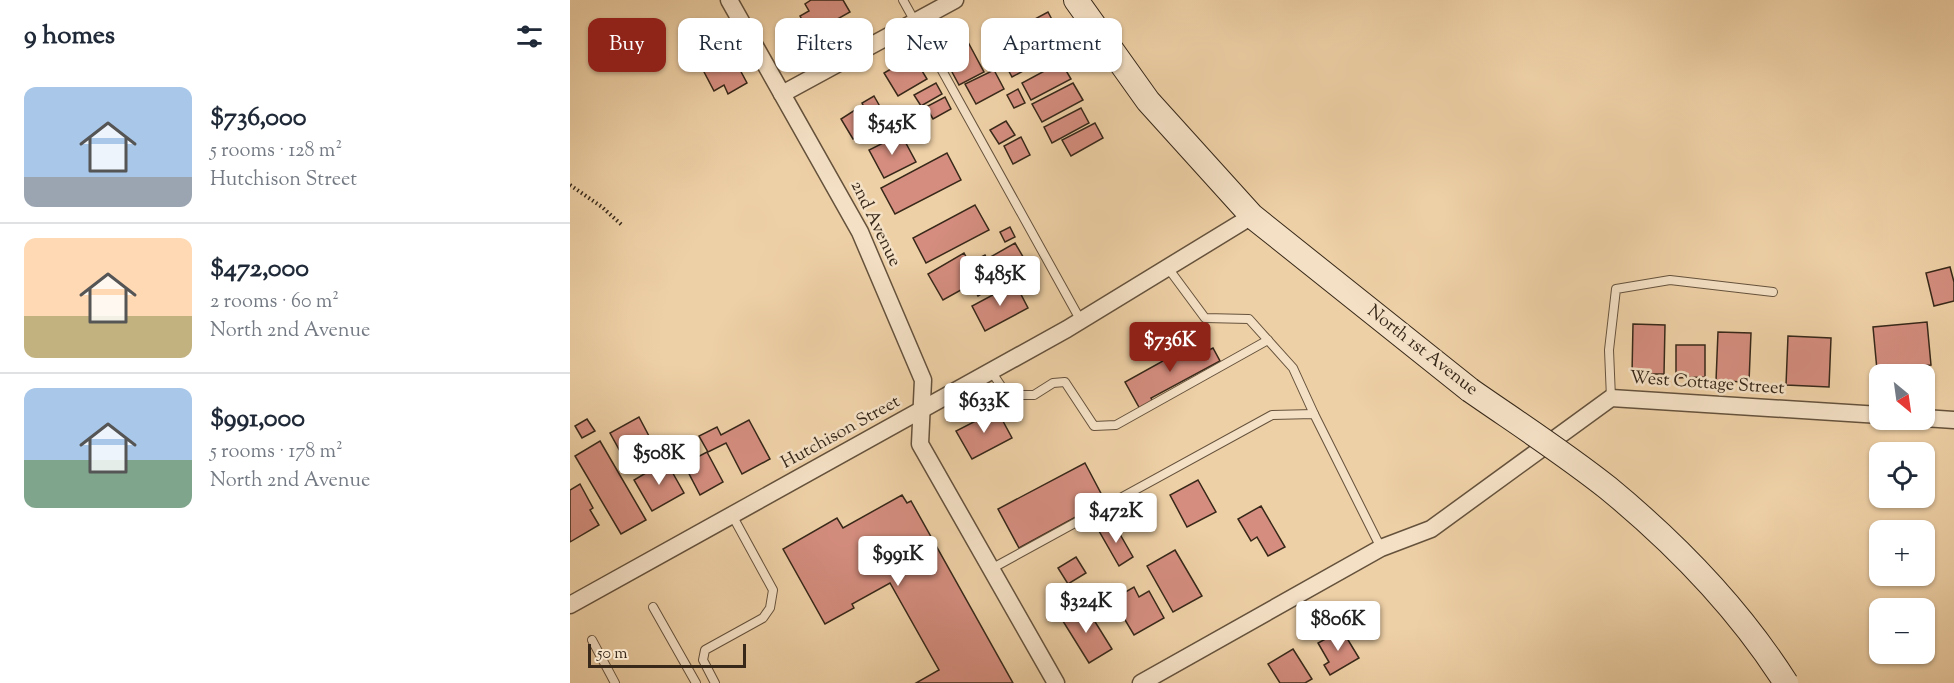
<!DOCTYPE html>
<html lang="en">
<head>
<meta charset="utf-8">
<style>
  body { margin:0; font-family:"Sorts Mill Goudy",serif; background:#f2f2f3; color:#1f2937; height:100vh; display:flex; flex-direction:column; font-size:22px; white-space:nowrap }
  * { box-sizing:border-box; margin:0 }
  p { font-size:20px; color:#747a83 }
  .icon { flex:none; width:33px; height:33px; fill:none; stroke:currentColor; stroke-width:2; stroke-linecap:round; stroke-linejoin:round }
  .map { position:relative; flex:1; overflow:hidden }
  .panel { display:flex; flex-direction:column; background:#fff; width:570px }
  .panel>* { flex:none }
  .top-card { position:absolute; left:18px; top:18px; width:570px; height:54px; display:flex; gap:12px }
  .needle { width:39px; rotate:151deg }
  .fabs { position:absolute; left:1299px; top:364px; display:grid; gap:12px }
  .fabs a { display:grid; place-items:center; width:66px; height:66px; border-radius:12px; background:#fff; box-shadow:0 2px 4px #0004; font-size:30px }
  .scale { position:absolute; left:18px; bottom:15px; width:158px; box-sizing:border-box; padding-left:6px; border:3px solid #372819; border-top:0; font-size:16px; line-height:21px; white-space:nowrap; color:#372819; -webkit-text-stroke:4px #f4e0c5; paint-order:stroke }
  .price { position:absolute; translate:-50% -51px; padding:0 14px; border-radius:6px; background:#fff; color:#222; font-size:20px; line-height:39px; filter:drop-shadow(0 2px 3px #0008) }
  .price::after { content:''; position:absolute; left:50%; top:36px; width:18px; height:14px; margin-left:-9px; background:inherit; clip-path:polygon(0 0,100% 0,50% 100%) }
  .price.on { background:#8f2418; color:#fff }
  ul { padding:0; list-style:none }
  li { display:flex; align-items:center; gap:18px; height:150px; padding:0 24px }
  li+li { border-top:2px solid #e0e1e3 }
  li span { display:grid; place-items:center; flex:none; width:168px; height:120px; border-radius:12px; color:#555 }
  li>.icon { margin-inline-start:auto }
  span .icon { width:72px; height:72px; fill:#fffc; stroke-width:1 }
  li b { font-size:26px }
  h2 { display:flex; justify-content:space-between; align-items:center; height:72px; padding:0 24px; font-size:26px }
  .pill { padding:0 21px; border-radius:12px; background:#fff; box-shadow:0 2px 4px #0004; font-size:21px; line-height:54px }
  .pill.on { background:#8f2418; color:#fff }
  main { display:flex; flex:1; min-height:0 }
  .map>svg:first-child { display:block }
</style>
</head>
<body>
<main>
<section class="panel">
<h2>9 homes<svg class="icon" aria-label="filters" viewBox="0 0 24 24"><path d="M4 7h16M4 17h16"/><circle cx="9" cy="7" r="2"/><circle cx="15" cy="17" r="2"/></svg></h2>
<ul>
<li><span style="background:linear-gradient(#a9c7e8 75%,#9aa5b1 0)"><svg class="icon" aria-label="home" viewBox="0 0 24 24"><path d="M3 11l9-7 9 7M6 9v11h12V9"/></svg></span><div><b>$736,000</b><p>5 rooms · 128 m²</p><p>Hutchison Street</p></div></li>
<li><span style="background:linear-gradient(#ffd9b3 65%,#c2b280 0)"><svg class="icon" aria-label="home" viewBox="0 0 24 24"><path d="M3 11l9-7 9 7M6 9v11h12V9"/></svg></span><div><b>$472,000</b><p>2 rooms · 60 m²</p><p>North 2nd Avenue</p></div></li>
<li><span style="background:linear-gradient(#a9c7e8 60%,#7fa58c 0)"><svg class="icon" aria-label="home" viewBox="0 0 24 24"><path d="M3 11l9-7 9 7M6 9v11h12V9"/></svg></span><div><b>$991,000</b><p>5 rooms · 178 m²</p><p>North 2nd Avenue</p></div></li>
</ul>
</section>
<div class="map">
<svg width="1384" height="683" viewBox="0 0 1384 683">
  <rect width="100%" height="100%" fill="#eed0a6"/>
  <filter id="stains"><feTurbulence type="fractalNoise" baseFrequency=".00333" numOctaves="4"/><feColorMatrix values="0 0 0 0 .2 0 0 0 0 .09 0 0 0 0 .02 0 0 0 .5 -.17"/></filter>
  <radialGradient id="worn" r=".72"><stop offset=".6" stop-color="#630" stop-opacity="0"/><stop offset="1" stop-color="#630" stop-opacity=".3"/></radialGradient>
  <g fill="#d48d7e" stroke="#372819" stroke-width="1.5">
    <path d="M241 0H273L280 12 248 30 245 26 238 30 230 16 239 11 235 4Z"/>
    <path d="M478 12 488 31 433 61 422 42Z"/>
    <path d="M391 29 414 72 389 85 366 42Z"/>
    <path d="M480 39 488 52 442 77 435 64Z"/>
    <path d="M161 53 177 83 158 94 154 85 144 91 132 68Z"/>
    <path d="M343 56 357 79 328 96 314 73Z"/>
    <path d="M491 62 501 79 461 100 452 83Z"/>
    <path d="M424 70 434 89 406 104 395 84Z"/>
    <path d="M366 83 372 94 351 106 344 95Z"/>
    <path d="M503 83 513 100 472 122 462 104Z"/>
    <path d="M448 89 455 103 444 108 437 95Z"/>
    <path d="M304 96 317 119 283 139 271 119 293 105 292 103Z"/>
    <path d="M375 97 381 109 363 119 356 107Z"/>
    <path d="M511 108 519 123 482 143 474 127Z"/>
    <path d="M436 121 445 135 429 144 420 130Z"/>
    <path d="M525 123 533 138 501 156 492 140Z"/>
    <path d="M331 134 346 162 314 178 299 150Z"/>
    <path d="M451 137 460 155 443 164 434 146Z"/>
    <path d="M377 153 391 180 325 214 311 188Z"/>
    <path d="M405 205 419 230 356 263 343 238Z"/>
    <path d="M440 227 445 237 435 242 430 232Z"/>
    <path d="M445 243 459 267 408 296 402 286 415 279 405 260 415 255 417 259Z"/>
    <path d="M394 253 409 280 373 300 358 274Z"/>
    <path d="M1380 267 1384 282V301L1364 306 1356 273Z"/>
    <path d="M445 283 458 308 415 331 402 306Z"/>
    <path d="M1357 322 1361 365 1307 370 1303 327Z"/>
    <path d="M1063 324 1095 325 1094 374H1062Z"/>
    <path d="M1148 332 1181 333 1179 382 1146 381Z"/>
    <path d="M1218 336 1261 338 1259 387 1216 385Z"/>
    <path d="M627 342 633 353 643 348 650 361 581 398 583 402 570 409 555 382Z"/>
    <path d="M1106 345H1135V377L1106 378Z"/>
    <path d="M427 410 442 438 402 459 386 431Z"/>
    <path d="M69 417 80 438 51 453 40 433Z"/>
    <path d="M17 419 25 431 12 438 5 426Z"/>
    <path d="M179 420 200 459 172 474 156 443 138 452 129 436 147 427 151 435Z"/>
    <path d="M30 441 76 520 51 534 5 456Z"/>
    <path d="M137 452 153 482 130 495 114 464Z"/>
    <path d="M96 461 114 493 82 511 64 480Z"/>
    <path d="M515 463 535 501 449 548 428 509Z"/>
    <path d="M628 480 646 512 617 527 600 495Z"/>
    <path d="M10 484 23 508 20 510 29 525 0 542V490Z"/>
    <path d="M332 495 337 503 341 501 443 683H346L369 670 320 583 282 604 284 608 255 624 213 549 267 518 273 528Z"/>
    <path d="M691 506 715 547 698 556 687 537 681 541 668 519Z"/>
    <path d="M543 522 563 557 549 566 529 531Z"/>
    <path d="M605 550 632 596 603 612 577 566Z"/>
    <path d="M506 557 516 573 498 584 488 568Z"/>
    <path d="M564 587 569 597 579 591 594 618 564 635 548 608 539 614 533 605Z"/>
    <path d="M514 604 542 649 519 663 491 618Z"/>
    <path d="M772 630 789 658 760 675 754 665 759 662 748 643Z"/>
    <path d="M723 649 742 679 735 683H710L698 664Z"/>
  </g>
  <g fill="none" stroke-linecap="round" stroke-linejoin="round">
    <g stroke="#65523c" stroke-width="10">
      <g id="service">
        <path d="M333 0 511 321"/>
        <path d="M598 268 635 318 679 319 723 368 744 414"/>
        <path d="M421 371 437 395H464L483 383 495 382 524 426 546 425 698 340"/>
        <path d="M1041 398 1039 350 1046 289 1100 280 1203 292"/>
        <path d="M421 569 702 415 744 414 811 548"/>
        <path d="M83 607 126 683"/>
        <path d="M22 640 45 683"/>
        <path d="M145 683 133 660 135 650 193 618 200 608 203 590 162 515"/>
      </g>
    </g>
    <g stroke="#65523c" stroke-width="19">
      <g id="minor">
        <path d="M159 0 290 232 353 380 350 444 486 683"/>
        <path d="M212 94 385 0"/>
        <path d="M1354 418 1384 420"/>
        <path d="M0 605 497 329 682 216"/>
        <path d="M571 683 811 548 861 529 1041 398 1310 415"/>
      </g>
    </g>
    <g stroke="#372819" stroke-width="26">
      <path id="secondary" d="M506 0 578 101 682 216 900 390"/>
    </g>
    <path stroke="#372819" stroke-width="4" stroke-dasharray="1.5 3" stroke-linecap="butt" d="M0 185 32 207 53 226"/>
    <use href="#service" stroke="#f4e0c5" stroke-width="8"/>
    <use href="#minor" stroke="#f4e0c5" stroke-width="16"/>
    <use href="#secondary" stroke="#f4e0c5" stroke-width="24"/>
    <g stroke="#372819" stroke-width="26" stroke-linecap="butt">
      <path id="secondary-bridge" d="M900 390C946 422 994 453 1038 488 1106 544 1169 609 1216 683"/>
    </g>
    <use href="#secondary-bridge" stroke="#f4e0c5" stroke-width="24"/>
  </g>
  <g text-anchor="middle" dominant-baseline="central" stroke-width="5" stroke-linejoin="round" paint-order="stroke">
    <g font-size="18" fill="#372819" stroke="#f4e0c5">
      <text transform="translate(305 224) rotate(64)">2nd Avenue</text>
      <text transform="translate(852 351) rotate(38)">North 1st Avenue</text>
      <text transform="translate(1137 384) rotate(4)">West Cottage Street</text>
      <text transform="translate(271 433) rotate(-29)">Hutchison Street</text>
    </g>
  </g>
  <rect width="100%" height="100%" filter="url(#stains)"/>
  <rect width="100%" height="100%" fill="url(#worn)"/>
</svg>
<div class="fabs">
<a><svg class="needle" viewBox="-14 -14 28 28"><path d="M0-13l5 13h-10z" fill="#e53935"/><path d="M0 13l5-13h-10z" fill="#747a83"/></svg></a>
<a><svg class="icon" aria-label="locate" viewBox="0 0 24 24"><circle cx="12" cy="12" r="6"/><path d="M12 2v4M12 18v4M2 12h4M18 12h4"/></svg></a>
<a>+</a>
<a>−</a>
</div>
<div class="scale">50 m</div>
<b class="price" style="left:322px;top:156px">$545K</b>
<b class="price" style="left:430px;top:307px">$485K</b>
<b class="price on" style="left:600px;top:373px">$736K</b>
<b class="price" style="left:414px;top:434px">$633K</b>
<b class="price" style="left:89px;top:486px">$508K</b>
<b class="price" style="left:546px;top:544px">$472K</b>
<b class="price" style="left:328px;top:587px">$991K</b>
<b class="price" style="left:516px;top:634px">$324K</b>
<b class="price" style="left:768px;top:652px">$806K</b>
<div class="top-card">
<a class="pill on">Buy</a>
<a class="pill">Rent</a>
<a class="pill">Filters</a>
<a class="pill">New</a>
<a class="pill">Apartment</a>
</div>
</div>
</main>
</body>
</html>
